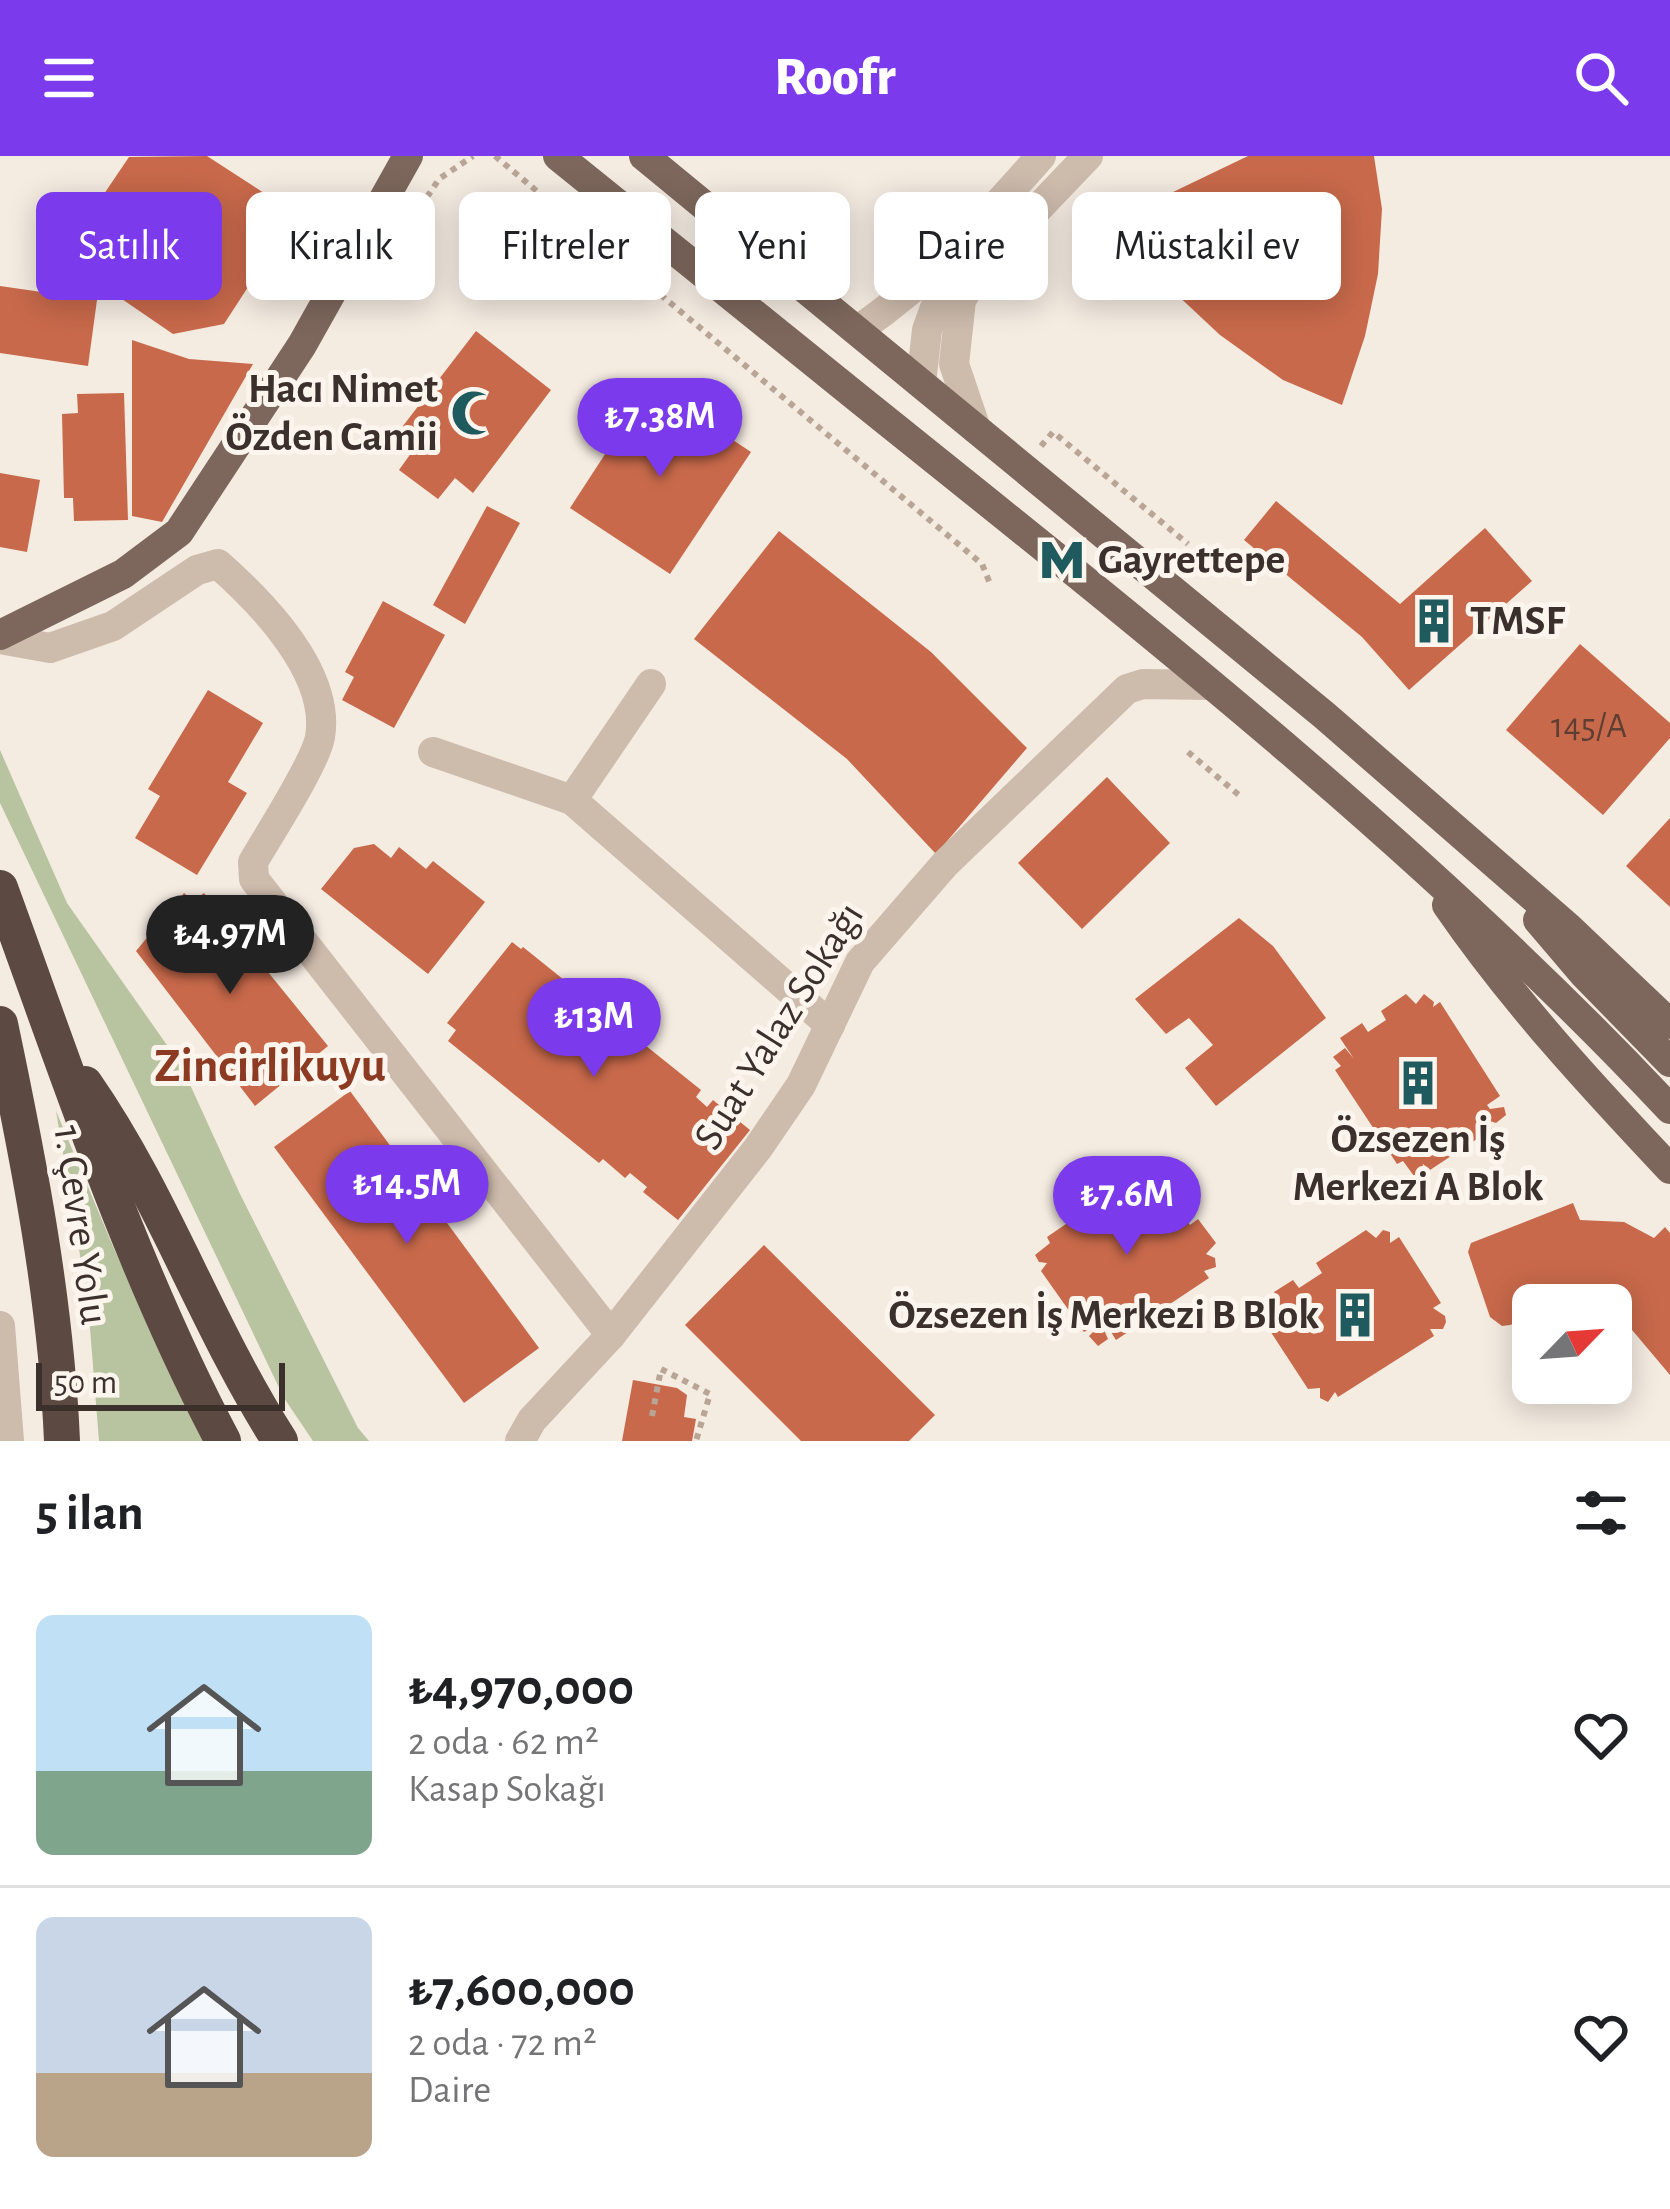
<!DOCTYPE html>
<html lang="tr">
<head>
<meta charset="utf-8">
<style>
  body { margin:0; font-family:"Alegreya Sans",sans-serif; background:#f6f6f6; color:#202124; height:100vh; display:flex; flex-direction:column; font-size:45px; white-space:nowrap }
  * { box-sizing:border-box; margin:0 }
  p { font-size:39px; color:#757577 }
  .icon { flex:none; width:66px; height:66px; fill:none; stroke:currentColor; stroke-width:2; stroke-linecap:round; stroke-linejoin:round }
  .map { position:relative; height:1285px; overflow:hidden }
  .sheet { display:flex; flex-direction:column; background:#fff; flex:1 }
  .sheet>* { flex:none }
  .guide { position:absolute; left:36px; top:36px; width:1599px; height:108px; display:flex; gap:24px }
  .needle { width:78px; rotate:65deg }
  .buttons { position:absolute; left:1512px; top:1128px; display:grid; gap:24px }
  .buttons a { display:grid; place-items:center; width:120px; height:120px; border-radius:18px; background:#fff; box-shadow:0 6px 30px #0003; font-size:60px }
  .scale { position:absolute; left:36px; bottom:30px; width:249px; box-sizing:border-box; padding-left:12px; border:6px solid #3b302b; border-top:0; font-size:33px; line-height:42px; white-space:nowrap; color:#3b302b; -webkit-text-stroke:9px #fbf5ee; paint-order:stroke }
  .price { position:absolute; translate:-50% -102px; padding:0 27px; border-radius:42px; background:#7c3aed; color:#fff; font-size:39px; line-height:78px; filter:drop-shadow(0 3px 6px #0008) }
  .price::after { content:''; position:absolute; left:50%; top:72px; width:36px; height:27px; margin-left:-18px; background:inherit; clip-path:polygon(0 0,100% 0,50% 100%) }
  .price.active { background:#222; color:#fff }
  ul { padding:0; list-style:none }
  li { display:flex; align-items:center; gap:36px; height:300px; padding:0 36px }
  li+li { border-top:3px solid #e0e0e0 }
  li span { display:grid; place-items:center; flex:none; width:336px; height:240px; border-radius:18px; color:#555 }
  li>.icon { margin-inline-start:auto }
  span .icon { width:144px; height:144px; fill:#fffc; stroke-width:1 }
  li b { font-size:51px }
  h2 { display:flex; justify-content:space-between; align-items:center; height:144px; padding:0 36px; font-size:51px }
  .chip { padding:0 42px; border-radius:18px; background:#fff; box-shadow:0 6px 30px #0003; font-size:42px; line-height:108px }
  .chip.active { background:#7c3aed; color:#fff }
  header { display:flex; justify-content:space-between; align-items:center; height:156px; padding:0 36px; background:#7c3aed; color:#fff; font-size:54px; font-weight:800 }
  .map>svg:first-child { display:block }
</style>
</head>
<body>
<header><svg class="icon" aria-label="menu" viewBox="0 0 24 24"><path d="M4 6h16M4 12h16M4 18h16"/></svg>Roofr<svg class="icon" aria-label="search" viewBox="0 0 24 24"><circle cx="10" cy="10" r="6"/><path d="M15 15l6 6"/></svg></header>
<div class="map">
<svg width="1670" height="1285" viewBox="0 0 1670 1285">
  <rect width="100%" height="100%" fill="#f4ebe1"/>
  <g fill="#b8c4a0">
    <path d="M0 594 67 747 181 909 240 1038 358 1272 369 1285H313L284 1242 0 647Z"/>
    <path d="M56 955 115 1095 205 1285H99L88 1147Z"/>
  </g>
  <g fill="#c8694b">
    <path d="M207 0 264 37 274 91 224 168 173 178 97 126 81 72 129 1Z"/>
    <path d="M1248 0H1374L1382 53 1378 118 1365 180 1342 249 1283 224 1220 179 1173 135 1125 70 1171 37Z"/>
    <path d="M0 130 97 144 88 210 0 197Z"/>
    <path d="M476 175 551 234 473 337 455 322 438 343 399 314 414 293 396 279Z"/>
    <path d="M132 184 189 203 253 208 162 366 132 360Z"/>
    <path d="M650 229 751 296 670 418 570 352Z"/>
    <path d="M124 237 128 364 74 365 73 342H64L62 258 78 257 77 238Z"/>
    <path d="M0 317 40 324 27 396 0 391Z"/>
    <path d="M1276 345 1400 448 1485 372 1532 425 1409 534 1362 481 1244 384Z"/>
    <path d="M487 350 520 367 465 468 433 449Z"/>
    <path d="M779 375 931 496 1027 592 936 698 847 603 694 483Z"/>
    <path d="M383 445 445 479 394 572 342 544 354 521 345 516Z"/>
    <path d="M1580 488 1670 567V582L1603 659 1506 574Z"/>
    <path d="M208 534 263 567 228 626 247 637 197 719 135 682 160 640 148 633Z"/>
    <path d="M1107 621 1170 687 1082 773 1018 707Z"/>
    <path d="M1670 662V751L1626 710Z"/>
    <path d="M374 688 391 702 399 691 426 713 433 705 485 746 428 818 321 733 354 692Z"/>
    <path d="M184 737 194 745 204 737 328 890 255 950 136 795Z"/>
    <path d="M1239 762 1273 790 1326 862 1216 950 1185 912 1213 889 1189 862 1166 878 1135 843Z"/>
    <path d="M512 786 521 793 523 791 701 934 696 941 707 951 713 944 750 974 678 1064 643 1036 647 1031 630 1017 625 1022 603 1003 599 1007 448 885 456 874 447 867Z"/>
    <path d="M1406 838 1416 848 1424 838 1434 846 1433 851 1440 846 1500 940 1487 949 1490 953 1504 951 1506 959 1496 967 1487 964 1492 973 1430 1014 1423 1008 1422 1016 1414 1020 1403 1005 1397 1008 1335 914 1341 910 1333 901 1345 892 1354 903 1340 882 1362 867 1368 876 1386 864 1381 855Z"/>
    <path d="M350 935 539 1192 464 1247 274 991Z"/>
    <path d="M1152 1016 1161 1023 1154 1035 1171 1023 1186 1045 1178 1051 1190 1069 1198 1063 1216 1087 1206 1098 1215 1102 1216 1111 1204 1115 1209 1122 1116 1184 1108 1171 1104 1174 1108 1183 1098 1190 1089 1180 1094 1175 1092 1171 1084 1176 1041 1115 1047 1107 1039 1106 1035 1099 1050 1087 1047 1081 1139 1018 1143 1024Z"/>
    <path d="M1573 1047 1580 1064 1624 1066 1654 1082 1665 1071 1670 1077V1219L1611 1149 1598 1140 1568 1149H1533V1161L1510 1169 1502 1170 1490 1161 1468 1096 1471 1087Z"/>
    <path d="M1366 1074 1376 1082 1383 1074 1390 1076V1087L1399 1081 1441 1147 1433 1152 1445 1160 1446 1166 1443 1173H1430L1434 1180 1338 1241 1335 1236 1328 1246 1320 1242V1232L1308 1233 1265 1167 1271 1163 1266 1157 1272 1147 1280 1145 1274 1136 1293 1124 1299 1132 1322 1117 1316 1107Z"/>
    <path d="M764 1089 935 1259 909 1285H801L685 1169Z"/>
    <path d="M633 1224 677 1232 687 1239 684 1261 696 1263 692 1285H622Z"/>
  </g>
  <g fill="none" stroke-linecap="round" stroke-linejoin="round">
    <g stroke="#b9a596" stroke-width="6" stroke-dasharray="6 6" stroke-linecap="butt">
      <path d="M495 0 982 408 991 430"/>
      <path d="M414 61 439 23 473 0"/>
      <path d="M1041 290 1053 276 1188 388"/>
      <path d="M1188 596 1240 640"/>
      <path d="M652 1260 661 1213 710 1238 696 1285"/>
    </g>
    <g stroke="#cdbbac" stroke-width="30">
      <path d="M858 174C933 122 981 68 1041 0"/>
      <path d="M921 227 927 174 952 104"/>
      <path d="M976 273 954 208 961 144 982 111 1088 0"/>
      <path d="M0 483 50 492 113 470 197 414 218 408C261 446 331 517 320 581 316 606 268 680 253 706L254 723 611 1179"/>
      <path d="M433 596 572 644 830 869"/>
      <path d="M572 644 651 528"/>
      <path d="M0 1170 9 1285"/>
      <path d="M520 1285 532 1264 611 1179 758 992 801 929 860 806 945 708 1127 533 1143 528 1211 529"/>
    </g>
    <g stroke="#7d675c" stroke-width="30">
      <path d="M558 0C660 82 761 164 863 246 1142 470 1424 691 1670 953"/>
      <path d="M644 0 1324 559 1569 772 1670 868"/>
      <path d="M0 479 123 418 179 376 302 189 408 0"/>
      <path d="M1447 749C1513 845 1591 929 1670 1013"/>
      <path d="M1538 764 1584 818 1670 906"/>
    </g>
    <g stroke="#5c4a42" stroke-width="36">
      <path d="M0 732C68 918 130 1109 223 1285"/>
      <path d="M0 868C29 1006 56 1144 62 1285"/>
      <path d="M85 928C163 1040 206 1170 280 1285"/>
    </g>
  </g>
  <defs>
    <g id="mosque-bare" transform="scale(3.6)"><path d="M3.5-4.9A6 6 0 1 0 3.5 4.9A5 5 0 1 1 3.5-4.9Z" fill="#1f5a5e" stroke="#fbf5ee" stroke-width="2.5" paint-order="stroke"/></g>
    <g id="metro-bare" transform="scale(3.6)"><path d="M-5.5 5V-5H-3L0 0L3-5H5.5V5H3V-.5L0 4L-3-.5V5Z" fill="#1f5a5e" stroke="#fbf5ee" stroke-width="2.5" paint-order="stroke"/></g>
    <g id="building-bare" transform="scale(3.6)"><path d="M-4-6H4V6H1V3H-1V6H-4ZM-2.5-4.3h1.7v1.8h-1.7ZM.8-4.3h1.7v1.8H.8ZM-2.5-1h1.7V.8h-1.7ZM.8-1h1.7V.8H.8Z" fill="#1f5a5e" stroke="#fbf5ee" stroke-width="2.5" paint-order="stroke"/></g>
  </defs>
  <g fill-rule="evenodd">
    <use href="#mosque-bare" x="474" y="257"/>
    <use href="#metro-bare" x="1062" y="404"/>
    <use href="#building-bare" x="1434" y="465"/>
    <use href="#building-bare" x="1418" y="927"/>
    <use href="#building-bare" x="1355" y="1159"/>
  </g>
  <g text-anchor="middle" dominant-baseline="central" stroke-width="10" stroke-linejoin="round" paint-order="stroke">
    <g font-size="36" fill="#5e3e33">
      <text x="1589" y="570">145/A</text>
    </g>
    <g font-size="42" font-weight="bold" fill="#3b302b" stroke="#fbf5ee" text-anchor="end">
      <text x="438" y="233">Hacı Nimet<tspan x="438" dy="48">Özden Camii</tspan></text>
      <text x="1098" y="404" text-anchor="start">Gayrettepe</text>
      <text x="1470" y="465" text-anchor="start">TMSF</text>
      <text x="1418" y="983" text-anchor="middle">Özsezen İş<tspan x="1418" dy="48">Merkezi A Blok</tspan></text>
      <text x="1319" y="1159">Özsezen İş Merkezi B Blok</text>
    </g>
    <g font-size="42" fill="#3b302b" stroke="#fbf5ee">
      <text transform="translate(779 870) rotate(-58)">Suat Yalaz Sokağı</text>
      <text transform="translate(81 1069) rotate(82)">1. Çevre Yolu</text>
    </g>
    <g font-size="48" font-weight="bold" fill="#8c3b22" stroke="#fbf5ee">
      <text x="270" y="911">Zincirlikuyu</text>
    </g>
  </g>
</svg>
<div class="buttons">
<a><svg class="needle" viewBox="-14 -14 28 28"><path d="M0-13l5 13h-10z" fill="#e53935"/><path d="M0 13l5-13h-10z" fill="#757577"/></svg></a>
</div>
<div class="scale">50 m</div>
<b class="price" style="left:660px;top:324px">₺7.38M</b>
<b class="price active" style="left:230px;top:841px">₺4.97M</b>
<b class="price" style="left:594px;top:924px">₺13M</b>
<b class="price" style="left:407px;top:1091px">₺14.5M</b>
<b class="price" style="left:1127px;top:1102px">₺7.6M</b>
<div class="guide">
<a class="chip active">Satılık</a>
<a class="chip">Kiralık</a>
<a class="chip">Filtreler</a>
<a class="chip">Yeni</a>
<a class="chip">Daire</a>
<a class="chip">Müstakil ev</a>
</div>
</div>
<section class="sheet">
<h2>5 ilan<svg class="icon" aria-label="filters" viewBox="0 0 24 24"><path d="M4 7h16M4 17h16"/><circle cx="9" cy="7" r="2"/><circle cx="15" cy="17" r="2"/></svg></h2>
<ul>
<li><span style="background:linear-gradient(#bfe0f5 65%,#7fa58c 0)"><svg class="icon" aria-label="home" viewBox="0 0 24 24"><path d="M3 11l9-7 9 7M6 9v11h12V9"/></svg></span><div><b>₺4,970,000</b><p>2 oda · 62 m²</p><p>Kasap Sokağı</p></div><svg class="icon" aria-label="heart" viewBox="0 0 24 24"><path d="M12 20l-8-8c-3-5 5-10 8-4 3-6 11-1 8 4z"/></svg></li>
<li><span style="background:linear-gradient(#c9d6e8 65%,#b9a48a 0)"><svg class="icon" aria-label="home" viewBox="0 0 24 24"><path d="M3 11l9-7 9 7M6 9v11h12V9"/></svg></span><div><b>₺7,600,000</b><p>2 oda · 72 m²</p><p>Daire</p></div><svg class="icon" aria-label="heart" viewBox="0 0 24 24"><path d="M12 20l-8-8c-3-5 5-10 8-4 3-6 11-1 8 4z"/></svg></li>
</ul>
</section>
</body>
</html>
